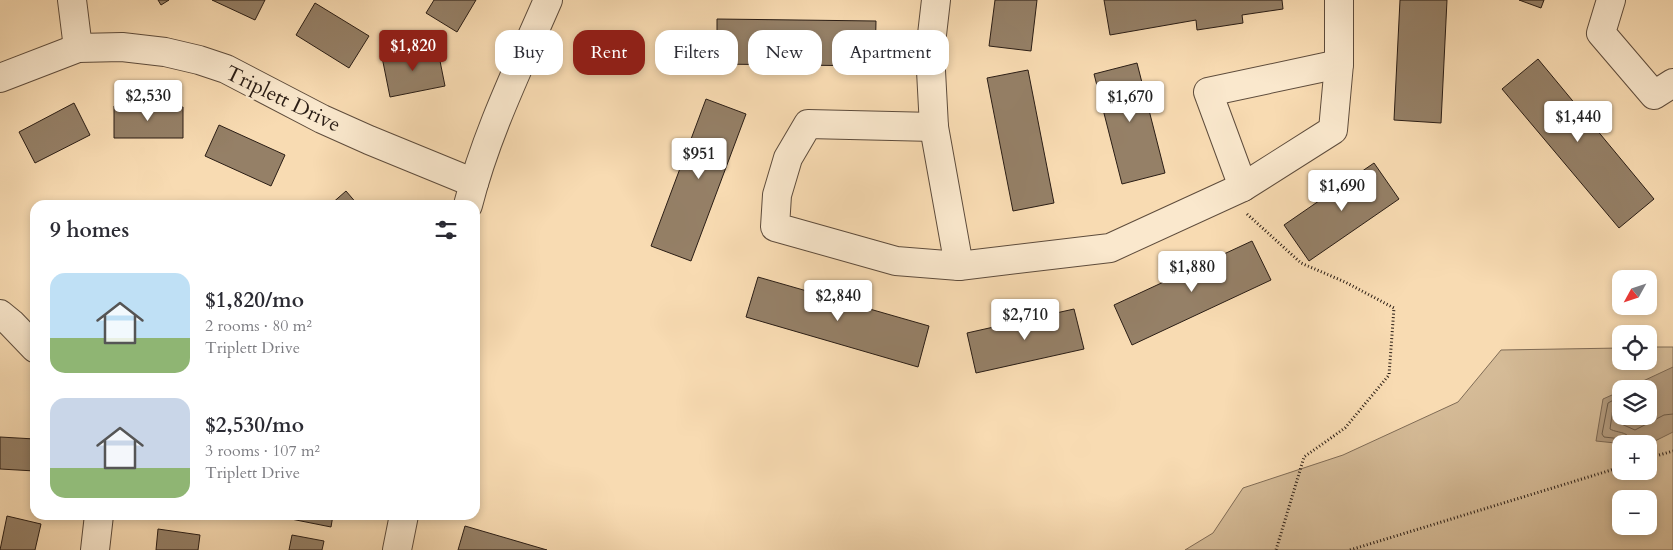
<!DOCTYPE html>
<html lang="en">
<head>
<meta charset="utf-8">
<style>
  body { margin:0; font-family:Cardo,serif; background:#f7f7f7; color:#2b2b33; height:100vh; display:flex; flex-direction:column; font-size:19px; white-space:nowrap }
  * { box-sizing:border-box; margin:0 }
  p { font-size:16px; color:#7c7c81 }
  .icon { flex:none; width:28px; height:28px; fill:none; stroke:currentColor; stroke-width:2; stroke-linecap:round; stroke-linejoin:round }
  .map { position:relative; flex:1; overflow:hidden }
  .panel { position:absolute; left:30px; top:200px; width:450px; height:320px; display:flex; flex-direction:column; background:#fff; border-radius:15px; box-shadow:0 2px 8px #0003 }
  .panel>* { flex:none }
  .guide { position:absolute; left:495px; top:30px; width:475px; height:45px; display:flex; gap:10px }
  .needle { width:32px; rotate:230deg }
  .buttons { position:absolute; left:1612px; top:270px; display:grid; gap:10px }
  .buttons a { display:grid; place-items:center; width:45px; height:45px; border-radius:10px; background:#fff; box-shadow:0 2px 8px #0003; font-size:25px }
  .price { position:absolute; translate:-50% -42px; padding:0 11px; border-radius:5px; background:#fff; color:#222; font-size:16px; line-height:32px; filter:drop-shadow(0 1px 2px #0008) }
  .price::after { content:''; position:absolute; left:50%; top:30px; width:15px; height:11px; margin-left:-8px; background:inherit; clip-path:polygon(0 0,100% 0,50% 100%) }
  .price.current { background:#8f2418; color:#fff }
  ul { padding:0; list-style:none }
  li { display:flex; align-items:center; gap:15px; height:125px; padding:0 20px }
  li span { display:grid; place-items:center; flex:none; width:140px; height:100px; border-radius:15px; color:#555 }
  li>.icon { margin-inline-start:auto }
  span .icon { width:60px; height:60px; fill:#fffc; stroke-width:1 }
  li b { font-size:21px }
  h2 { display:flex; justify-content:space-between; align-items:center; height:60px; padding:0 20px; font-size:21px }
  .tag { padding:0 18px; border-radius:15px; background:#fff; box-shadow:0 2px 8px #0003; font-size:18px; line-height:45px }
  .tag.current { background:#8f2418; color:#fff }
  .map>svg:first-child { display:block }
</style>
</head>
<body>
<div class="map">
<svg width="1673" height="550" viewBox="0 0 1673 550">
  <rect width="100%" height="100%" fill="#f8dbb2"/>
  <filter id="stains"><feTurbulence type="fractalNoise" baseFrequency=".004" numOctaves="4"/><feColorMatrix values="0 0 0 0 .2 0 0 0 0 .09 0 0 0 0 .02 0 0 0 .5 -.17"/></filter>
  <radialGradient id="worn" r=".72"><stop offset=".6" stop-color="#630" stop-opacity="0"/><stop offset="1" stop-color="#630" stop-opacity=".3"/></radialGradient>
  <path fill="#d5bb97" stroke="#806c56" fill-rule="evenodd" d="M1649 347H1673V550H1185L1213 533 1243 488 1343 455 1458 402 1501 350 1621 348V361H1649ZM1621 389H1649V416H1621ZM1621 444H1649V471H1621ZM1621 499H1649V526H1621Z"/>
  <path fill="#b29a7d" stroke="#7c6853" d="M1673 367V432L1649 444H1625L1596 441 1603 399 1621 391V416H1649V389H1626Z"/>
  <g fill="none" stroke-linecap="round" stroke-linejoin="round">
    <g stroke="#6e5c49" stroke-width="1">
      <path d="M1621 396 1608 403 1602 434 1604 437 1622 439 1626 444"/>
      <path d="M1621 403 1613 408 1610 429C1619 434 1629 430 1632 444"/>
      <path d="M1621 412 1619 423 1635 430 1664 415 1673 414"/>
    </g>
  </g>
  <g fill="#958067" stroke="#2a1d15">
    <path d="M158 0H169L161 5Z"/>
    <path d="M212 0H265L255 20Z"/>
    <path d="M434 0H476L457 32 426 13Z"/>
    <path d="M995 0H1037L1031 51 989 46Z"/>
    <path d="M1104 0H1282L1283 9 1242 15 1243 23 1197 30 1196 20 1110 35Z"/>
    <path d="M1400 0H1447L1441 123 1394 120Z"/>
    <path d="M1519 0H1544L1541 8Z"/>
    <path d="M315 3 369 36 349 68 296 35Z"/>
    <path d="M717 19 876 21 875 66 717 64Z"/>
    <path d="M437 46 445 86 390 97 382 57Z"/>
    <path d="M1538 59 1654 199 1619 228 1502 89Z"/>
    <path d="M1137 63 1165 173 1122 184 1094 74Z"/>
    <path d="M1028 70 1054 203 1013 211 987 78Z"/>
    <path d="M706 99 746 114 691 261 651 246Z"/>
    <path d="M74 103 90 135 35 163 19 132Z"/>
    <path d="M114 106 183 107V138H114Z"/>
    <path d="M219 125 285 155 271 186 205 156Z"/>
    <path d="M1374 163 1399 199 1309 261 1284 225Z"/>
    <path d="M346 191 358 205H330Z"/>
    <path d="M1252 241 1271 280 1132 345 1114 305Z"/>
    <path d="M758 277 929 326 918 367 746 317Z"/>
    <path d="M1074 309 1084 349 976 373 967 333Z"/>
    <path d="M0 437 35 439V471L0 469Z"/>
    <path d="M291 515H333L331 527 291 519Z"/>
    <path d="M7 516 41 524 35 550H0Z"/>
    <path d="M465 526 547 550H458Z"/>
    <path d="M158 529 200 535 198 550H156Z"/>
    <path d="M292 535 324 541 322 550H289Z"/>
  </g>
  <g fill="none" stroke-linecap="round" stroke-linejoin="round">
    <g stroke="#5e4c3c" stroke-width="30">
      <g id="minor">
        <path d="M72 0 78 48"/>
        <path d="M936 0 930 52 934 127 959 266"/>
        <path d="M1611 0 1601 33 1654 95 1673 83"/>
        <path d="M0 78 78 48 122 47 165 52 199 60 226 69 322 119 369 140 474 183"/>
        <path d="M934 127 808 124 788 158 777 195 775 227 896 261 959 266 1110 248 1243 187 1333 130 1339 64V0"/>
        <path d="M1243 187 1208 92 1339 64"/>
        <path d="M468 205C486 134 519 67 548 0"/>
        <path d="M0 314 11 323 35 348"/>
        <path d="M95 550 99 515"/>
        <path d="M397 550 404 515"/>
      </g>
    </g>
    <g stroke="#2a1d15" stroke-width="3" stroke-dasharray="1 2.5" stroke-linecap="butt">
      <path d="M1247 214 1301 263 1345 282 1394 308 1389 375 1345 428 1304 457 1276 550"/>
      <path d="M1649 458 1673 451"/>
      <path d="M1350 550 1621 467"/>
    </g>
    <use href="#minor" stroke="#fae8cd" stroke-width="28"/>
  </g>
  <g text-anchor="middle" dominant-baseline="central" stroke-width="4" stroke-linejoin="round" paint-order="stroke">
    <g font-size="21" fill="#2a1d15" stroke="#fae8cd">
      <text transform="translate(283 99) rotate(26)">Triplett Drive</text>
    </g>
  </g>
  <rect width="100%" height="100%" filter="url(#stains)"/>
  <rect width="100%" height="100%" fill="url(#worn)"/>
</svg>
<div class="buttons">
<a><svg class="needle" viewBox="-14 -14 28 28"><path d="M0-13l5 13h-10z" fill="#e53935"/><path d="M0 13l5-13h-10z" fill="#7c7c81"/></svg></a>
<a><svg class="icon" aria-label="locate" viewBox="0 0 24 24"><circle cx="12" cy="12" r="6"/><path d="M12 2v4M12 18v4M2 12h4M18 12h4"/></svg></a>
<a><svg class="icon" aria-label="layers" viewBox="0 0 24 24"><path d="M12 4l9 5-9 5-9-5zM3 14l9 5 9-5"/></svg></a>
<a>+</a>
<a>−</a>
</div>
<b class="price current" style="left:413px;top:72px">$1,820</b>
<b class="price" style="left:148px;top:122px">$2,530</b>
<b class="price" style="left:1130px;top:123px">$1,670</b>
<b class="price" style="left:1578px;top:143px">$1,440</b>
<b class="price" style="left:699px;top:180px">$951</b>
<b class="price" style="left:1342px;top:212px">$1,690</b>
<b class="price" style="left:1192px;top:293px">$1,880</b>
<b class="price" style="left:838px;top:322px">$2,840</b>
<b class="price" style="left:1025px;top:341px">$2,710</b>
<div class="guide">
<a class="tag">Buy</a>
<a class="tag current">Rent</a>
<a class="tag">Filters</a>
<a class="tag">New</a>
<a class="tag">Apartment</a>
</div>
<section class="panel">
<h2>9 homes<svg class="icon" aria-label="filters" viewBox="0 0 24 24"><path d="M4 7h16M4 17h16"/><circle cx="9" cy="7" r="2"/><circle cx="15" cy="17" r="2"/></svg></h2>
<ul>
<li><span style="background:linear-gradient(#bfe0f5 65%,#8fb573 0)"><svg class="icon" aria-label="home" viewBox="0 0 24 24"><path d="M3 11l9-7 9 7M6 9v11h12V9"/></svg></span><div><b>$1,820/mo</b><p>2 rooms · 80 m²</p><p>Triplett Drive</p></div></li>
<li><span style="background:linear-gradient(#c9d6e8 70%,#8fb573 0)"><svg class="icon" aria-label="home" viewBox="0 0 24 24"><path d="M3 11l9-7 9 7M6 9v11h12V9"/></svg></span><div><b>$2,530/mo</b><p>3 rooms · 107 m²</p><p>Triplett Drive</p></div></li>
</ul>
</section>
</div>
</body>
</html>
